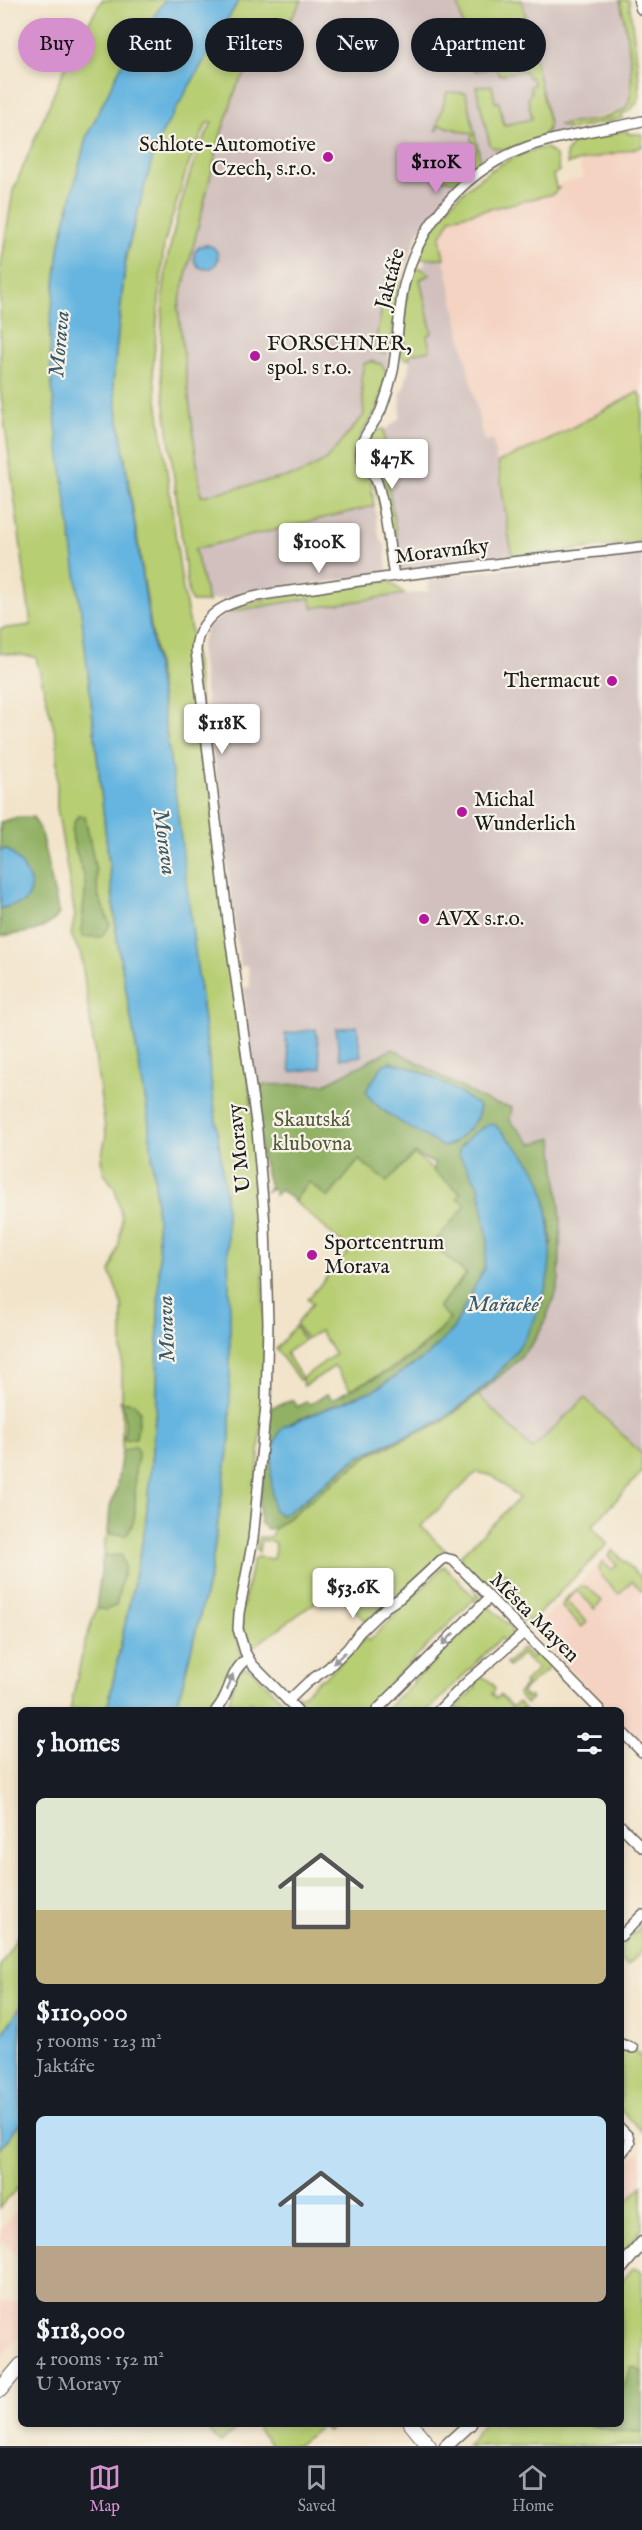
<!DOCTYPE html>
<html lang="en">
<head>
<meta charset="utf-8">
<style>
  body { margin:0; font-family:"IM FELL English",serif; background:#20242c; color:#f1f3f6; height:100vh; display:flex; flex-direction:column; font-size:22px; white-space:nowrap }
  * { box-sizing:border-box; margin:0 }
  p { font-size:20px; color:#9ea1a6 }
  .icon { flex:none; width:33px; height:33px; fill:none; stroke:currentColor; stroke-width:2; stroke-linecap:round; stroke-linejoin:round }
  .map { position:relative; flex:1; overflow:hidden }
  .sheet { position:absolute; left:18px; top:1707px; width:606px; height:720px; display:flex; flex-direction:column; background:#171b24; border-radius:9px; box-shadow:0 3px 9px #0003 }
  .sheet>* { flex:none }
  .banner { position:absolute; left:18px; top:18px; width:606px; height:54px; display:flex; gap:12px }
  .price { position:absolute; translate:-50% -51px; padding:0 14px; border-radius:6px; background:#fff; color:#222; font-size:20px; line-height:39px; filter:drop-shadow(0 2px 3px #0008) }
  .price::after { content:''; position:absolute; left:50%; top:36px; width:18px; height:14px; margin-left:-9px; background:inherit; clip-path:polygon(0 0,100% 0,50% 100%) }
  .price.current { background:#d690ce; color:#111 }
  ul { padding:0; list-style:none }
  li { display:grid; align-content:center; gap:12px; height:318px; padding:0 18px }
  li span { display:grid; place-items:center; height:186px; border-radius:9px; color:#555 }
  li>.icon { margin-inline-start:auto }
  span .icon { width:108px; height:108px; fill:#fffc; stroke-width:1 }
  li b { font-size:26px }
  h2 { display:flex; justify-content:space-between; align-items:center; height:72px; padding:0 18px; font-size:26px }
  .tag { padding:0 21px; border-radius:27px; background:#171b24; box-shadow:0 3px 9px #0003; font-size:21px; line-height:54px }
  .tag.current { background:#d690ce; color:#111 }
  .dock { display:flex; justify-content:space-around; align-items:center; height:84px; border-top:2px solid #363941; background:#171b24; font-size:16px; color:#9ea1a6 }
  .dock a { display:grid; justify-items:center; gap:3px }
  .dock .current { color:#d690ce }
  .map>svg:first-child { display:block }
</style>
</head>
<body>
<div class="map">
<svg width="642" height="2446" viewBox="0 0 642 2446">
  <rect width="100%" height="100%" fill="#f7f3e8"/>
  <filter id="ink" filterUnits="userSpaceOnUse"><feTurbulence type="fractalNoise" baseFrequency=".0167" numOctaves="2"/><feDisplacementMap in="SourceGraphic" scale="12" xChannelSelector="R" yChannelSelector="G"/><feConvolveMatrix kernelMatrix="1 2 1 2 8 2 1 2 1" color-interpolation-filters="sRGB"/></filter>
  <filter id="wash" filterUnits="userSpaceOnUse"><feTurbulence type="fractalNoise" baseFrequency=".008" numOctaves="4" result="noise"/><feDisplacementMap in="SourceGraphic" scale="24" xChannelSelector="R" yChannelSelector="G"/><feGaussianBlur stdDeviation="1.35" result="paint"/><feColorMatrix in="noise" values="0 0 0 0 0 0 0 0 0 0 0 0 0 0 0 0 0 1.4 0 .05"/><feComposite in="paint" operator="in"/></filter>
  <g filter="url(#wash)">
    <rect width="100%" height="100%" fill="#f2e4ca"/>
    <g fill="#f5d3c2">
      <path d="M642 147V397L637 392 549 440 498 462 493 439 484 442 440 238 451 218 553 195 559 188 558 184 583 178 579 161Z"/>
      <path d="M613 1550 642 1579V1743L621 1721V1710H610L532 1631Z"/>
      <path d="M639 2152 642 2155V2185L621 2206V2171Z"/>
      <path d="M21 2204V2258L0 2240V2229Z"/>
      <path d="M0 2302H21V2335L0 2359Z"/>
    </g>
    <g fill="#d1c0bd">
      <path d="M281 0H620L630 50 632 83 629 104 623 110 587 120 581 128 522 143 474 171 449 191 418 233 401 277 386 376 370 421 360 436 357 447V453L370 476 379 536 385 546 387 572 208 601 183 552 160 366 163 297 167 260 182 199 207 131Z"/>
      <path d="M433 257 444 258 484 442 493 439 512 557 405 571 401 569 385 461 384 431 400 418 401 392 405 385 409 367 415 301 426 258Z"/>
      <path d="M642 552V1454L586 1397 532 1449 478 1395 515 1363 532 1344 542 1328 556 1293 561 1235 558 1192 538 1142 532 1144 510 1121 509 1107 464 1089 392 1049 325 1084H256L243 988 250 987 248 966H240L200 648 207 627 230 612 311 598 313 608 429 591 428 578Z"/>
    </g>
    <g fill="#b7ce73" stroke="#6a7548" stroke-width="1.5">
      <path d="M102 0H165L122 64 86 138 60 243 50 326 51 376 82 619 118 946 147 1108 155 1184 159 1259 157 1396 145 1529 107 1710H70L84 1646 96 1608 103 1609 105 1539 123 1521 130 1455 122 1451V1305L110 1272 119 1244 122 1218 115 1189 104 1173 101 1160 106 1135 81 955 71 935 75 916 57 808V741L36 657 0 653V629L31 625 0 387V272L13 191 70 55Z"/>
      <path d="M239 0H302L283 32 289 49C269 54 247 67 237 86L221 134 178 308 201 496 300 474 325 461 364 415 361 379 364 364 370 361 381 364 387 372 377 410 360 436 357 447V453L370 476 374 506 195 549 208 602H192L189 597 160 366 163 297 167 260 179 210 192 167 212 122 207 123 187 168 164 244 153 369 182 584 193 641 262 1190 265 1386 253 1523 235 1622 241 1655 233 1665 222 1697 213 1710H176L211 1571 230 1437 209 1059 157 664 113 382 126 256 157 140Z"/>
      <path d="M457 0H522L549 123 548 129 543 136 507 150 494 148 490 145 476 87 492 85 495 102H499L504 125 532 119 528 98 531 92 530 86 534 85 531 77 528 78 527 74 522 70 500 75 495 67 476 71 472 68Z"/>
      <path d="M620 0H629C631 21 642 83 639 98 636 106 630 111 622 114L623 118 570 130 559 125C579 122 605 121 623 110 642 98 624 20 620 0Z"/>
      <path d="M447 92 466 93 480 158 476 165 455 182 422 173 424 165 428 166 434 144 468 155 473 142 471 140 472 134 440 125 438 130H436Z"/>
      <path d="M627 130 628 134H642V147L567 164 566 154 574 141Z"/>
      <path d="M546 148 556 156 559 171 553 175 556 188H559L553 194 451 218 440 238 444 258 422 259 420 256C429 211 500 152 546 148Z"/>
      <path d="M421 268 430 275 420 279 432 333 427 335 430 350 410 354V359H405L400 355 407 294 413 270Z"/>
      <path d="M387 278 400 280 391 345 385 353H381L374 350Z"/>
      <path d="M638 392 642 397V542L512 557 498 462 549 440Z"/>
      <path d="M384 429 385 461 401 568 396 565 366 455 368 442 376 430Z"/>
      <path d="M389 581 405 594 312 608 311 598 230 612 229 610 264 599Z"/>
      <path d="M414 1154 461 1193 466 1205 433 1245 466 1274 438 1307 450 1318C422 1351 389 1372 350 1389L335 1366 304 1386 302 1379 299 1380 276 1349 295 1326 304 1340 286 1353 302 1378 335 1354 320 1331 306 1339 296 1324 313 1303 308 1299 350 1250 294 1201 315 1174 359 1160 398 1167Z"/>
      <path d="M478 1395 532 1449 585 1398 642 1454V1472L592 1526 608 1544 533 1619C524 1623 518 1621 512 1615L521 1606 507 1591 513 1585 505 1572 491 1584 488 1591 461 1564 460 1556 519 1498 493 1476 477 1472 421 1526 446 1551 399 1596 393 1597 367 1622 334 1589 253 1647 249 1640H245L240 1620 253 1560 257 1557 273 1559 276 1543 261 1540 259 1552 256 1548 258 1537H270L275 1528 369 1455 442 1422Z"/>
      <path d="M613 1550 642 1579V1591L632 1581 619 1594 601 1576 599 1568 602 1561 611 1570 617 1565 608 1556Z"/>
      <path d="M444 1566 475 1598 478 1595 472 1587 481 1596 478 1604 473 1600 363 1710H309L296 1697 299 1694 302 1696 321 1678 323 1679 363 1641 359 1637 362 1634 369 1641Z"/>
      <path d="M580 1586 589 1588 602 1601 595 1609 577 1590 566 1601 587 1622 582 1627 562 1607 564 1600Z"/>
      <path d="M487 1605 511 1627 512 1638 507 1644 501 1638 429 1710H387L395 1700 414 1683 413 1681 421 1673 423 1674 435 1659 454 1643 453 1641 470 1627Z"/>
      <path d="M522 1649 532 1657 537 1652 549 1664 548 1669 521 1692 527 1698 530 1696 532 1698 526 1704 518 1694 526 1685 524 1683 538 1669 522 1654 509 1667 506 1664Z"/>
      <path d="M244 1667 252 1670 288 1707 249 1702V1705L229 1703 235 1675Z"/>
      <path d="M479 1676C486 1677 494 1683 495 1690L492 1694 496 1699 500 1695 512 1707 518 1702 526 1710H453L476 1687 471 1682Z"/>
      <path d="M642 1925V1951L627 1966 621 1960V1946Z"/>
      <path d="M21 1930V2006L0 2038V1967Z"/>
      <path d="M621 2048 636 2052 642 2058V2131L621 2111Z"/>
      <path d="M21 2122V2184L0 2208V2149Z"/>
      <path d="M642 2186V2229L627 2248 623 2249 621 2246V2207Z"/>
      <path d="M633 2268 642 2271V2446H466L483 2424H621V2282Z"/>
      <path d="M204 2424H243L220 2443Z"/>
      <path d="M262 2424H336L328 2431 322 2425 297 2446H271L257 2428Z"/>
    </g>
    <g fill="#91b165" stroke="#566640" stroke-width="1.5" fill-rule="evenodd">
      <path d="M78 816H85L96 871 98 894 110 925 101 937H82C80 919 86 902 85 884 84 863 62 835 78 816Z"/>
      <path d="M18 817H33L40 829 59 914C46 933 21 933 0 936V908L9 906 19 861 6 849 0 850V822Z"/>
      <path d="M392 1049C422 1062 482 1106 512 1107L510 1121 532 1144 553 1138 561 1221 559 1280 556 1293 542 1328 532 1344 515 1363 478 1395 442 1422 369 1455 275 1528 267 1529 260 1523 259 1504 271 1407 294 1400 297 1407 306 1402 311 1404 327 1394 333 1400C350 1387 372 1381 391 1370 414 1357 434 1338 450 1318L438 1307 467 1274 432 1245 466 1205 457 1198 461 1193 434 1172V1164C428 1159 422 1160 415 1153L387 1182 359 1160 328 1198 309 1182 294 1201 280 1190 275 1195 274 1189 266 1191 270 1187 261 1154 253 1085 325 1084ZM390 1062 428 1074 467 1098 478 1118 451 1145 443 1147 374 1103 366 1091 383 1065ZM483 1127 545 1197 552 1242 506 1365 474 1396 438 1421 359 1457 296 1507 273 1509V1464L294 1421 376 1389 427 1356 452 1331 484 1269 488 1241 479 1186 459 1155 462 1144Z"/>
      <path d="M120 1401 134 1403 140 1411 136 1438 122 1440C128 1428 126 1413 120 1401Z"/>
      <path d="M136 1446C141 1457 135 1463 135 1474 134 1493 140 1521 126 1535L108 1533 110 1507 116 1491 122 1451Z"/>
      <path d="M121 1555 125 1566 116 1606 105 1610 96 1608 103 1556Z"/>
      <path d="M635 2367 642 2373V2432L616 2431 589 2425 621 2424V2387L625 2384 631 2368Z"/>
    </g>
    <g fill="#66b5e0" stroke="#41687e" stroke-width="1.5">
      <path d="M165 0H239L157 142 126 255 113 382 176 798 225 1191 228 1252 230 1315V1437L211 1571 176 1710H107L145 1529 157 1396 159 1259 155 1184 147 1108 118 946 82 619 56 427 51 376 50 326 60 243 86 138 122 64Z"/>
      <circle cx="206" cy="257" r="12"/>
      <path d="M6 849C19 857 44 890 22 903 16 905 8 906 3 908H0V850Z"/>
      <path d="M357 1026 361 1056 340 1059 336 1029Z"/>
      <path d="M316 1029 321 1068 291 1072 285 1034Z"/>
      <path d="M390 1062C423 1069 452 1087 479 1106 481 1121 457 1143 443 1147 426 1136 372 1110 366 1091L383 1065Z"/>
      <path d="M489 1124 495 1125C511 1142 532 1159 541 1181 545 1192 546 1205 548 1217 562 1306 513 1374 440 1420 417 1434 386 1442 361 1456 332 1472 311 1500 281 1515L273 1509C272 1484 266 1446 284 1426L376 1389 427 1356 452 1331 484 1269 488 1241 479 1186 459 1155V1149L470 1136Z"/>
      <path d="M21 2006V2122L0 2149V2038Z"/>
    </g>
  </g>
  <g filter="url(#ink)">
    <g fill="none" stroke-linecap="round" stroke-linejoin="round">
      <g stroke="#676259" stroke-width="12">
        <g id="street">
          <path d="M394 576C389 549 386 506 377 482 373 472 363 465 361 455 359 438 375 424 381 410 386 397 390 384 393 371 398 342 398 313 404 285 420 222 466 169 527 147 564 134 604 130 642 121"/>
          <path d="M288 1701 308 1682 328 1668 348 1648 359 1633 386 1607 400 1598 441 1560 445 1558 453 1560 600 1710"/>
          <path d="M216 1710C232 1693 227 1673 248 1658"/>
          <path d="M297 1710 252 1664 245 1652 238 1629 239 1613 253 1539 266 1405 268 1323 265 1225 257 1130 228 922 196 651C196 633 207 616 224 607 254 592 293 592 326 586 431 570 537 559 642 547"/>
          <path d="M377 1710 489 1598"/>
          <path d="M439 1710 469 1680 524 1633"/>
          <path d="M621 1731 642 1752"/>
          <path d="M621 1826 642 1847"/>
          <path d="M621 1936 642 1915"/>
          <path d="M621 2044 633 2048"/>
          <path d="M621 2129 628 2136 630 2143 621 2154"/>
        </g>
      </g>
      <g stroke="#676259" stroke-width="15">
        <g id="secondary">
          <path d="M640 0 642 8"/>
          <path d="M621 2268 642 2243"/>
          <path d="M446 2446 470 2424"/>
        </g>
      </g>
      <g stroke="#676259" stroke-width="16">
        <g id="primary">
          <path d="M0 2390 21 2365"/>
          <path d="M411 2424 429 2446"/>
        </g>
      </g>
      <use href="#street" stroke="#fff" stroke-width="9"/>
      <use href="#secondary" stroke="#fff" stroke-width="12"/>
      <use href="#primary" stroke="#fff" stroke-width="14"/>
    </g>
    <defs><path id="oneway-solid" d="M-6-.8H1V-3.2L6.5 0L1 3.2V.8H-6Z" transform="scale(1.5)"/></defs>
    <g fill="#999">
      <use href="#oneway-solid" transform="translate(448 1639) rotate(135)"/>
      <use href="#oneway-solid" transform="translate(339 1658) rotate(136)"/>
      <use href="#oneway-solid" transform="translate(230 1682) rotate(-70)"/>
    </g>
  </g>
  <g fill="#b5179e" stroke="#f7f3e8" stroke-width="2">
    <circle cx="328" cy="157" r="6"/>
    <circle cx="255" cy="356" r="6"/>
    <circle cx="612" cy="681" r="6"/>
    <circle cx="462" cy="812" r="6"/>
    <circle cx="424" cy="919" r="6"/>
    <circle cx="312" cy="1255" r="6"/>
  </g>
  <g text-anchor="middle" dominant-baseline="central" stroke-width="4.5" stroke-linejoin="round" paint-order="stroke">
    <g font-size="21" fill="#1c1c1c" stroke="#f7f3e8" text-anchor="start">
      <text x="316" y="145" text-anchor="end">Schlote-Automotive<tspan x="316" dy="24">Czech, s.r.o.</tspan></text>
      <text x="267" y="344">FORSCHNER,<tspan x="267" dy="24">spol. s r.o.</tspan></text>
      <text x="600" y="681" text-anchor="end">Thermacut</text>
      <text x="474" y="800">Michal<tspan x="474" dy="24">Wunderlich</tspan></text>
      <text x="436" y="919">AVX s.r.o.</text>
      <text x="324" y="1243">Sportcentrum<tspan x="324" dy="24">Morava</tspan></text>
    </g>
    <g font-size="21" fill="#1c1c1c" stroke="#f7f3e8">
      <text transform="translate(391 279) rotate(-75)">Jaktáře</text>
      <text transform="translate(442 552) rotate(-7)">Moravníky</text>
      <text transform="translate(240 1148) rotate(-96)">U Moravy</text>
      <text transform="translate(534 1618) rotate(45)">Města Mayen</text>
    </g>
    <g font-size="21" fill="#525a3a" stroke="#f7f3e8">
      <text x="312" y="1120">Skautská<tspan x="312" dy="24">klubovna</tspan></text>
    </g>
    <g font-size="22" font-style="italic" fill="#3a596a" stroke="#f7f3e8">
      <text transform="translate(60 344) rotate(-85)">Morava</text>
      <text transform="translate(164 842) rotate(82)">Morava</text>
      <text x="503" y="1305">Mařacké</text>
      <text transform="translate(167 1329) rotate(-92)">Morava</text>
    </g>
  </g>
</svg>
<b class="price current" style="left:436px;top:194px">$110K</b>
<b class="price" style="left:392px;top:490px">$47K</b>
<b class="price" style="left:319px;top:574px">$100K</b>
<b class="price" style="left:222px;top:755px">$118K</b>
<b class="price" style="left:353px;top:1619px">$53.6K</b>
<div class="banner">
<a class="tag current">Buy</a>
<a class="tag">Rent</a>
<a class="tag">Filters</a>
<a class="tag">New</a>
<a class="tag">Apartment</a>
</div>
<section class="sheet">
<h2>5 homes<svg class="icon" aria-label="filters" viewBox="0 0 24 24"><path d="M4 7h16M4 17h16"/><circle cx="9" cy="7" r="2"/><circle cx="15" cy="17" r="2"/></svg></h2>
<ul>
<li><span style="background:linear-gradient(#dfe7d0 60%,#c2b280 0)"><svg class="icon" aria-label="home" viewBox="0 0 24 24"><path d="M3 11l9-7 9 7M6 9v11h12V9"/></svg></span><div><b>$110,000</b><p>5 rooms · 123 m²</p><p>Jaktáře</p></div></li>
<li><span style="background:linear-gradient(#bfe0f5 70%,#b9a48a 0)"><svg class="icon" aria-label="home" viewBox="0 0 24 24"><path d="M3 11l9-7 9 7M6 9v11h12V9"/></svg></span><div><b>$118,000</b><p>4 rooms · 152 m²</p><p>U Moravy</p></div></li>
</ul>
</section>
</div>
<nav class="dock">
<a class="current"><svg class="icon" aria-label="map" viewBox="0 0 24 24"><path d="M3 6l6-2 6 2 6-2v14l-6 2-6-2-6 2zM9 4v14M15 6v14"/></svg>Map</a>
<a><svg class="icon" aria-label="saved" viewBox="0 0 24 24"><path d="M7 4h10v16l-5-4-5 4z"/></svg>Saved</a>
<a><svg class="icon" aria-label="home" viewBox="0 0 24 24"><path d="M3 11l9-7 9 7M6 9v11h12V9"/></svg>Home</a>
</nav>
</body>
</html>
